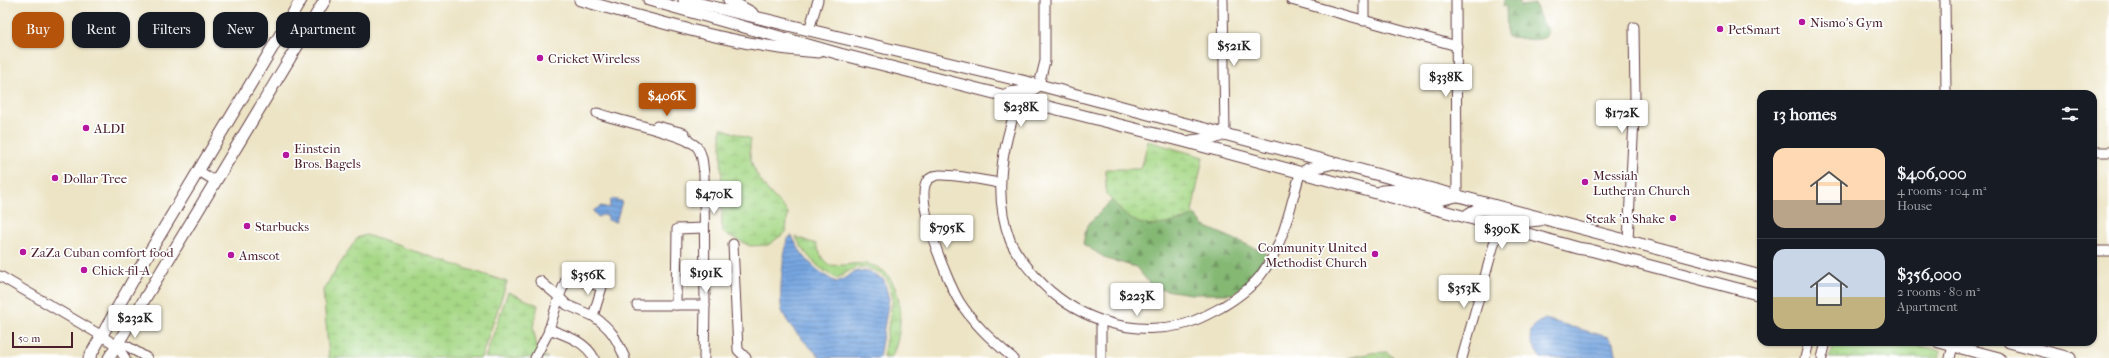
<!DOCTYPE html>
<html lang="en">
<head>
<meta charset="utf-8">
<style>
  body { margin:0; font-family:"IM FELL French Canon",serif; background:#242831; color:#f1f3f6; height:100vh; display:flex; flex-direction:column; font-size:15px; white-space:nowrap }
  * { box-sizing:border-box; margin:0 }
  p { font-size:13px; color:#9ea1a6 }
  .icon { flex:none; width:22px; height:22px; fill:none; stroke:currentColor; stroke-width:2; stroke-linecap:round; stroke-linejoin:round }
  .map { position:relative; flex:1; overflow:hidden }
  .details { position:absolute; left:1757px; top:90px; width:340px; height:256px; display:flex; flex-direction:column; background:#171b24; border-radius:12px; box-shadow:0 1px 3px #0004 }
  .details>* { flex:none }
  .guide { position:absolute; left:12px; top:12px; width:380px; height:36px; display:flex; gap:8px }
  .scale { position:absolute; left:12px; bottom:10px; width:61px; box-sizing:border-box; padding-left:4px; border:2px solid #4a1f2b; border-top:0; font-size:11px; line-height:14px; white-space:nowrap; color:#4a1f2b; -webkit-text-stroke:3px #fff; paint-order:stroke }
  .price { position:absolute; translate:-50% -34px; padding:0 9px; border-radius:4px; background:#fff; color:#222; font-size:13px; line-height:26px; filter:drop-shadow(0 1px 2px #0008) }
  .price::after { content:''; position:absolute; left:50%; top:24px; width:12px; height:9px; margin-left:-6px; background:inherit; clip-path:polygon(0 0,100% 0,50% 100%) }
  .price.selected { background:#b45309; color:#fff }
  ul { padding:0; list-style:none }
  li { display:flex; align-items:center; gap:12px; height:100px; padding:0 16px }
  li+li { border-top:1px solid #363941 }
  li span { display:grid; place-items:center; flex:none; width:112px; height:80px; border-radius:12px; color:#555 }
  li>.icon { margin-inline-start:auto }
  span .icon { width:48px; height:48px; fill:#fffc; stroke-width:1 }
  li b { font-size:17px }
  h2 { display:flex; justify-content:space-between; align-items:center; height:48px; padding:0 16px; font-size:17px }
  .pill { padding:0 14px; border-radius:12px; background:#171b24; box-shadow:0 1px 3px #0004; font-size:14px; line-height:36px }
  .pill.selected { background:#b45309; color:#fff }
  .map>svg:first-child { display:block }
</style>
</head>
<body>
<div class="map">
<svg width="2109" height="358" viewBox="0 0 2109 358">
  <defs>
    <pattern id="forest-firs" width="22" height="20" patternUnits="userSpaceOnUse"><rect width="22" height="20" fill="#84b873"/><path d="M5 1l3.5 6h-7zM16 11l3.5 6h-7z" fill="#6e955f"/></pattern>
    <pattern id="wetland-marsh" width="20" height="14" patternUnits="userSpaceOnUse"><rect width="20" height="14" fill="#a6d886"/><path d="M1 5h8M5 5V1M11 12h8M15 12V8" fill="none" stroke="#90b974"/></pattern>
    <pattern id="park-crowns" width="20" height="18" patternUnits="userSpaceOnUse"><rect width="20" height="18" fill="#a6d886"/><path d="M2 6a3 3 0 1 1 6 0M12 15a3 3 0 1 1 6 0" fill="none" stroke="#90b974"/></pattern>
    <pattern id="water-rules" width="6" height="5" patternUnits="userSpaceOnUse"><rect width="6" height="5" fill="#76a6e0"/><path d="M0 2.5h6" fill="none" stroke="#6387b6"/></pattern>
  </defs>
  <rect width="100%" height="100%" fill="#fff"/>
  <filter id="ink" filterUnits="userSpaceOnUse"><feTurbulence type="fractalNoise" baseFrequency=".025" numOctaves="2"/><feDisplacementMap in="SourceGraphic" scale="8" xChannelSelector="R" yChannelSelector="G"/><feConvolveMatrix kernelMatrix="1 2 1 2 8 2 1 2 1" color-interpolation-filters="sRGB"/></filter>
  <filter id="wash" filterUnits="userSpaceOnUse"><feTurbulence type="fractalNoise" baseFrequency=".012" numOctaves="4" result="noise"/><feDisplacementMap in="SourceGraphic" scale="16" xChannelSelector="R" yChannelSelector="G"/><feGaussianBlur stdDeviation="0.9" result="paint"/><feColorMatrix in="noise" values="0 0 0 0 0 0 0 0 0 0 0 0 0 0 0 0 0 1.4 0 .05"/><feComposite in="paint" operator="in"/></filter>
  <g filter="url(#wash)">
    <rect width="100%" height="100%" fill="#ece4c5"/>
    <g fill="url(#forest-firs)" stroke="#676c4f">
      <path d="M1504 0H1520V6L1535 4 1541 20 1549 31 1546 37C1532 43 1523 37 1507 37L1506 6H1503Z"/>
      <path d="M1112 200 1121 211 1181 221 1195 215 1204 226 1266 253C1259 273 1250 281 1233 294H1191L1153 288 1136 267 1107 259 1083 244 1087 225Z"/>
    </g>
    <g fill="url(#wetland-marsh)" stroke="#787c58">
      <path d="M721 128 751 139C744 170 770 193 788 212L786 232 768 245 750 246 722 232Z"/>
      <path d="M1148 141 1203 157 1192 212 1195 215C1178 222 1157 228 1139 223 1126 219 1115 203 1106 194V169H1141Z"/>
      <path d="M366 235 507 282 481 358H329L323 290 357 238Z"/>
      <path d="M796 237 816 244 822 258 829 265C844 267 857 261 871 265 906 273 905 333 891 358H883L893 298 887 279C878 271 862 263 851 270 845 273 843 276 836 278 818 269 805 255 796 237Z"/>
      <path d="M508 292 538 305 533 327 538 352 548 358H485Z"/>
      <path d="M1387 352 1394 358H1347L1372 353Z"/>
    </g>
    <path fill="url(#park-crowns)" stroke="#787c58" d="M1835 342H1905L1941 351 1939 358H1829Z"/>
    <g fill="url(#water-rules)" stroke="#606286">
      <path d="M611 199 622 201 616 222 607 220 608 216 602 215 598 217 593 211 601 206 609 208Z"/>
      <path d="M792 236C802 257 815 271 836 282 843 280 847 276 853 273 864 267 875 275 884 280L889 299 879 358H821C808 345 791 330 783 313 777 302 784 253 787 239Z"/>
      <path d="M1545 319 1608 337 1614 343 1617 358H1541C1529 343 1523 329 1545 319Z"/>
    </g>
  </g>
  <g filter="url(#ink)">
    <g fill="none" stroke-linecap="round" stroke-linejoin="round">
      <g stroke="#623d42" stroke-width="11">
        <g id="minor">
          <path d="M1223 0 1225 134"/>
          <path d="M1291 0 1457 46"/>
          <path d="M1364 0V21"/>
          <path d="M1456 0 1457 196"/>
          <path d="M1945 0 1946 94"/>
          <path d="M809 30 818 0"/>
          <path d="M1039 85 1045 61V0"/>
          <path d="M1019 99C1003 145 992 192 1010 240 1015 253 1027 267 1036 277 1072 317 1127 337 1181 325 1195 322 1209 314 1222 307 1237 298 1253 287 1263 272 1284 244 1290 206 1300 174"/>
          <path d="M597 113C615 120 688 135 697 147 703 154 703 166 704 175L705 305"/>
          <path d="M657 126 684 133 689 142"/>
          <path d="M2093 152H2109"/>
          <path d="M199 171 215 181"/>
          <path d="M999 183C983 180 953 174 938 175 936 175 930 178 928 180 912 196 948 283 959 301 973 323 993 342 1013 358"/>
          <path d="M1628 241 1635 98 1634 27"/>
          <path d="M733 244 738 350 746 358"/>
          <path d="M2093 251H2109"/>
          <path d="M0 276 102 336 117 346 125 358"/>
          <path d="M567 277 602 287 593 316 567 305 559 297Z"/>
          <path d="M637 305H705L704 358"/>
          <path d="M676 305 677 229 704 228"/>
          <path d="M593 316C612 329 616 338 625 358"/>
          <path d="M549 329C567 336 585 341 594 358"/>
          <path d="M117 346H127L147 358"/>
          <path d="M535 358 548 333 559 297 540 281"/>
          <path d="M1101 358V322"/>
          <path d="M1462 358 1496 237 1502 231 1512 230"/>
          <path d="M1805 358 1809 342"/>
          <path d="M1822 358 1826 342"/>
          <path d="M1950 358 1953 346"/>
        </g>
      </g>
      <g stroke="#623d42" stroke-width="13">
        <g id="major">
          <path d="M580 0C658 21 738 47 819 52"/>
          <path d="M649 0 840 54 1183 141 1514 230 1577 248 1590 250 1761 295"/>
          <path d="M684 0 1039 85 1761 276"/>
          <path d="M729 0 752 13"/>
          <path d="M1009 93 1032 90 1039 85"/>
          <path d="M1191 141 1214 138 1225 134"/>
          <path d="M1300 174 1308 169 1330 164"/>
          <path d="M1382 191 1400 190 1439 200 1457 196"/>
          <path d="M1466 217C1479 199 1508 220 1524 221 1529 222 1535 220 1540 220"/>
          <path d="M1939 342 1999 358"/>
          <path d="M2009 342 2070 358"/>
          <path d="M89 358 137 273 301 0"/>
          <path d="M109 358 325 0"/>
        </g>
      </g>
      <use href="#minor" stroke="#fff" stroke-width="9"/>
      <use href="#major" stroke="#fff" stroke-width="11"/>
    </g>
  </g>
  <g fill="#b5179e" stroke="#fff" stroke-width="1.5">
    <circle cx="1802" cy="22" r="4"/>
    <circle cx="1720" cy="29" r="4"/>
    <circle cx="540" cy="58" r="4"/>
    <circle cx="86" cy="128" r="4"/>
    <circle cx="286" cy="155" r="4"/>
    <circle cx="55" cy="178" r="4"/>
    <circle cx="1585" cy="182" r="4"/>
    <circle cx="1673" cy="218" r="4"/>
    <circle cx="247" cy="226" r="4"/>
    <circle cx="23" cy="252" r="4"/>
    <circle cx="1375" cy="254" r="4"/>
    <circle cx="231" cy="255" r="4"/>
    <circle cx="84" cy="270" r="4"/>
  </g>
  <g text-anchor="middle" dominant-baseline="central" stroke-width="3.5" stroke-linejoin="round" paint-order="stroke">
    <g font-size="13" fill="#4a1f2b" stroke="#fff" text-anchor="start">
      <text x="1810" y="22">Nismo's Gym</text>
      <text x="1728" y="29">PetSmart</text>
      <text x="548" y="58">Cricket Wireless</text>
      <text x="94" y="128">ALDI</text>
      <text x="294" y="148">Einstein<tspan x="294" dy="15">Bros. Bagels</tspan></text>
      <text x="1593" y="175">Messiah<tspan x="1593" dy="15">Lutheran Church</tspan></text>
      <text x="63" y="178">Dollar Tree</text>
      <text x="1665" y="218" text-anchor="end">Steak 'n Shake</text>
      <text x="255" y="226">Starbucks</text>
      <text x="1367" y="247" text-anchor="end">Community United<tspan x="1367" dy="15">Methodist Church</tspan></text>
      <text x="31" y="252">ZaZa Cuban comfort food</text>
      <text x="239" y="255">Amscot</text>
      <text x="92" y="270">Chick-fil-A</text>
    </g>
  </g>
</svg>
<div class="scale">50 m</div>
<b class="price" style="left:1234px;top:67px">$521K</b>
<b class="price" style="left:1446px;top:98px">$338K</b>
<b class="price selected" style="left:667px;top:117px">$406K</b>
<b class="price" style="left:1021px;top:128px">$238K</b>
<b class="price" style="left:1622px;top:134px">$172K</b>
<b class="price" style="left:714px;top:215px">$470K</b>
<b class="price" style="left:947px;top:249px">$795K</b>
<b class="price" style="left:1502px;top:250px">$390K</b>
<b class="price" style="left:706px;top:294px">$191K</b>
<b class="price" style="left:588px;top:296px">$356K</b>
<b class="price" style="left:1464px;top:309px">$353K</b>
<b class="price" style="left:1137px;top:317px">$223K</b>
<b class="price" style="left:135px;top:339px">$232K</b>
<div class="guide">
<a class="pill selected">Buy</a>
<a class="pill">Rent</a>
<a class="pill">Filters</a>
<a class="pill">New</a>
<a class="pill">Apartment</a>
</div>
<section class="details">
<h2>13 homes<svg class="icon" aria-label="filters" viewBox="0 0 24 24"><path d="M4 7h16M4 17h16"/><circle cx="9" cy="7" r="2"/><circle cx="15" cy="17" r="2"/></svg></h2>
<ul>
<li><span style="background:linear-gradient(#ffd9b3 65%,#b9a48a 0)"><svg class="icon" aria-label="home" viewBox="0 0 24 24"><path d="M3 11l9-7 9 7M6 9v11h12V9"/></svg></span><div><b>$406,000</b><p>4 rooms · 104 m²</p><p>House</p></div></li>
<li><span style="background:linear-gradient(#c9d6e8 60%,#c2b280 0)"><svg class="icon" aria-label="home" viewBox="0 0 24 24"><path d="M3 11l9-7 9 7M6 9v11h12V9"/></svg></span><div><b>$356,000</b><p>2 rooms · 80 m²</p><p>Apartment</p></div></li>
</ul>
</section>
</div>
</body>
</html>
